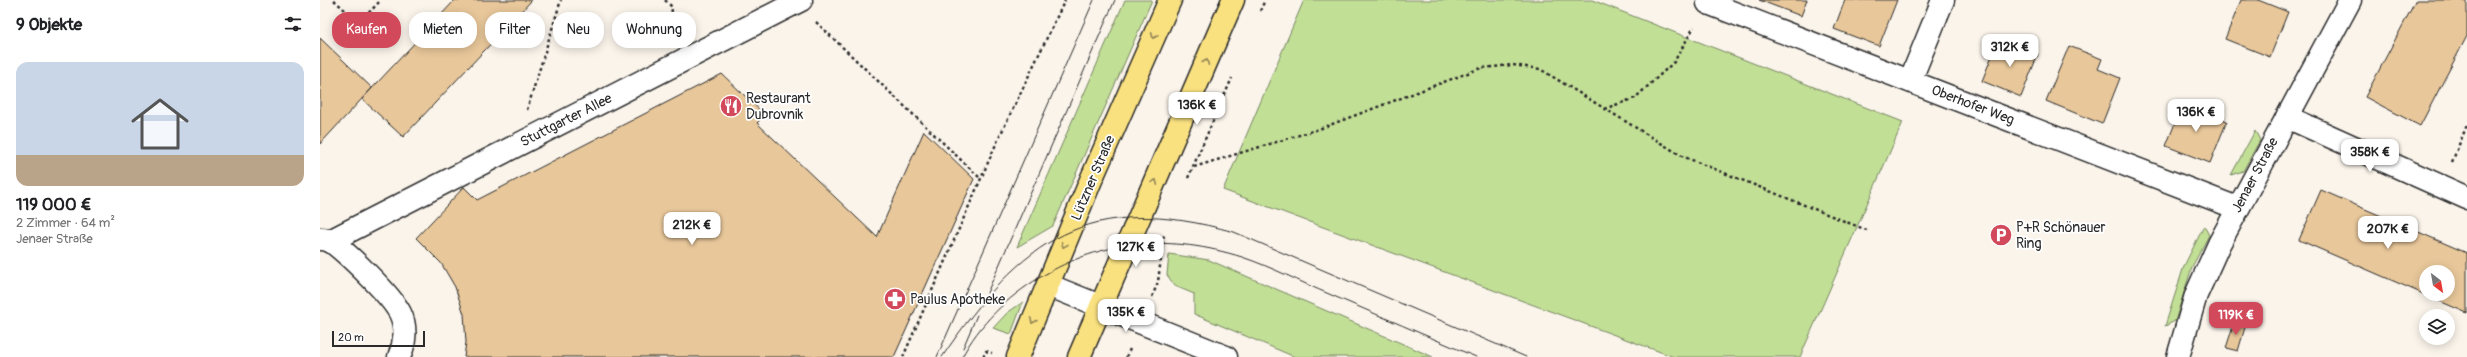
<!DOCTYPE html>
<html lang="de">
<head>
<meta charset="utf-8">
<style>
  body { margin:0; font-family:Pangolin,sans-serif; background:#f2f2f2; color:#202124; height:100vh; display:flex; flex-direction:column; font-size:15px; white-space:nowrap }
  * { box-sizing:border-box; margin:0 }
  p { font-size:13px; color:#757577 }
  .icon { flex:none; width:22px; height:22px; fill:none; stroke:currentColor; stroke-width:2; stroke-linecap:round; stroke-linejoin:round }
  .map { position:relative; flex:1; overflow:hidden }
  .side { display:flex; flex-direction:column; background:#fff; width:320px }
  .side>* { flex:none }
  .hud { position:absolute; left:12px; top:12px; width:380px; height:36px; display:flex; gap:8px }
  .needle { width:26px; rotate:149deg }
  .tools { position:absolute; left:2099px; top:265px; display:grid; gap:8px }
  .tools a { display:grid; place-items:center; width:36px; height:36px; border-radius:50%; background:#fff; box-shadow:0 2px 10px #0003; font-size:20px }
  .scale { position:absolute; left:12px; bottom:10px; width:93px; box-sizing:border-box; padding-left:4px; border:2px solid #2b2b2b; border-top:0; font-size:11px; line-height:14px; white-space:nowrap; color:#2b2b2b; -webkit-text-stroke:3px #fff; paint-order:stroke }
  .price { position:absolute; translate:-50% -34px; padding:0 9px; border-radius:8px; background:#fff; color:#222; font-size:13px; line-height:26px; filter:drop-shadow(0 1px 2px #0008) }
  .price::after { content:''; position:absolute; left:50%; top:24px; width:12px; height:9px; margin-left:-6px; background:inherit; clip-path:polygon(0 0,100% 0,50% 100%) }
  .price.selected { background:#d1495b; color:#fff }
  ul { padding:0; list-style:none }
  li { display:grid; align-content:center; gap:8px; height:212px; padding:0 16px }
  li+li { border-top:1px solid #e0e0e0 }
  li span { display:grid; place-items:center; height:124px; border-radius:12px; color:#555 }
  li>.icon { margin-inline-start:auto }
  span .icon { width:72px; height:72px; fill:#fffc; stroke-width:1 }
  li b { font-size:17px }
  h2 { display:flex; justify-content:space-between; align-items:center; height:48px; padding:0 16px; font-size:17px }
  .tag { padding:0 14px; border-radius:16px; background:#fff; box-shadow:0 2px 10px #0003; font-size:14px; line-height:36px }
  .tag.selected { background:#d1495b; color:#fff }
  main { display:flex; flex:1; min-height:0 }
  .map>svg:first-child { display:block }
</style>
</head>
<body>
<main>
<section class="side">
<h2>9 Objekte<svg class="icon" aria-label="filters" viewBox="0 0 24 24"><path d="M4 7h16M4 17h16"/><circle cx="9" cy="7" r="2"/><circle cx="15" cy="17" r="2"/></svg></h2>
<ul>
<li><span style="background:linear-gradient(#c9d6e8 75%,#b9a48a 0)"><svg class="icon" aria-label="home" viewBox="0 0 24 24"><path d="M3 11l9-7 9 7M6 9v11h12V9"/></svg></span><div><b>119 000 €</b><p>2 Zimmer · 64 m²</p><p>Jenaer Straße</p></div></li>
</ul>
</section>
<div class="map">
<svg width="2147" height="357" viewBox="0 0 2147 357">
  <rect width="100%" height="100%" fill="#faf4eb"/>
  <filter id="ink" filterUnits="userSpaceOnUse"><feTurbulence type="fractalNoise" baseFrequency=".025" numOctaves="2"/><feDisplacementMap in="SourceGraphic" scale="8" xChannelSelector="R" yChannelSelector="G"/><feConvolveMatrix kernelMatrix="1 2 1 2 8 2 1 2 1" color-interpolation-filters="sRGB"/></filter>
  <g filter="url(#ink)">
    <g fill="#c2df96" stroke="#768560">
      <path d="M805 0H832L733 226 697 247Z"/>
      <path d="M984 0H1272L1583 122 1480 357H1354L903 190Z"/>
      <path d="M1935 131 1940 140 1923 171 1911 175Z"/>
      <path d="M1884 226 1889 235 1872 267 1855 321 1845 326 1864 266Z"/>
      <path d="M849 254 889 260 1113 357H975L874 314V294L855 286 847 275Z"/>
      <path d="M703 302 691 334 673 328 687 313Z"/>
    </g>
    <g fill="#e8c79a" stroke="#2b2b2b" fill-rule="evenodd">
      <path d="M135 0H212L83 137 42 99Z"/>
      <path d="M1439 0H1487L1481 16Z"/>
      <path d="M1525 0H1577L1559 46 1514 29Z"/>
      <path d="M1921 0H1938L1968 12 1950 57 1905 39Z"/>
      <path d="M2096 0H2147V36L2100 126 2045 97Z"/>
      <path d="M0 38 52 88 0 144Z"/>
      <path d="M1679 38 1718 54 1701 97 1662 81Z"/>
      <path d="M1749 46 1782 59 1778 69 1800 78 1782 124 1726 101Z"/>
      <path d="M402 74 445 115 437 123 557 237 604 131 654 179 574 357H144L146 342 144 314 135 287 121 263 96 238 144 187 157 200Z"/>
      <path d="M1863 103 1907 121 1890 163 1846 146Z"/>
      <path d="M2001 190 2147 253V313L1979 240ZM2106 272H2128V294H2106Z"/>
      <path d="M1915 320 1926 324 1918 351 1906 348Z"/>
    </g>
    <g fill="none" stroke-linecap="round" stroke-linejoin="round">
      <g stroke="#2b2b2b" stroke-width="25">
        <g id="minor">
          <path d="M1388 3 1917 208"/>
          <path d="M1590 81 1623 0"/>
          <path d="M1967 117 2147 198"/>
          <path d="M0 239C4 239 9 240 12 242 28 254 71 295 80 313 87 327 85 344 79 357"/>
          <path d="M10 241 481 0"/>
          <path d="M728 285 906 357"/>
          <path d="M1858 357 1876 295 1899 244 2030 0"/>
        </g>
      </g>
      <g stroke="#2b2b2b" stroke-width="25">
        <g id="major">
          <path d="M698 357 771 180 850 0"/>
          <path d="M759 357 913 0"/>
        </g>
      </g>
      <g stroke="#2b2b2b" stroke-width="2.5" stroke-dasharray="3 3" stroke-linecap="butt">
        <path d="M14 0 39 23 61 0"/>
        <path d="M345 0 352 7 350 36"/>
        <path d="M940 11 945 0"/>
        <path d="M496 22 661 179"/>
        <path d="M1284 109 1315 98 1354 62 1374 27"/>
        <path d="M207 110 241 0"/>
        <path d="M2132 162 2147 125"/>
        <path d="M874 167 999 129 1161 68 1193 65 1220 69 1362 156 1549 231"/>
        <path d="M868 178 912 78"/>
        <path d="M832 297 838 282 844 234"/>
        <path d="M583 357 677 142 745 0"/>
        <path d="M663 357 666 351 672 353"/>
        <path d="M806 357 811 347"/>
      </g>
      <use href="#minor" stroke="#fff" stroke-width="22"/>
      <use href="#major" stroke="#fae180" stroke-width="22"/>
      <g stroke="#2b2b2b" stroke-width="1">
        <path d="M667 293 795 0"/>
        <path d="M643 348 657 315"/>
        <path d="M617 357 774 0"/>
        <path d="M622 357C703 238 768 191 914 232L1206 357"/>
        <path d="M642 357C659 324 688 297 719 278 784 238 851 235 922 257 952 267 980 282 1009 294 1058 315 1107 336 1156 357"/>
      </g>
    </g>
    <defs><path id="oneway-chevron" d="M-2-3.5L2.5 0L-2 3.5" fill="none" stroke-width="1.6" stroke-linecap="round" stroke-linejoin="round"/></defs>
    <g stroke="#928656">
      <use href="#oneway-chevron" transform="translate(834 36) rotate(114)"/>
      <use href="#oneway-chevron" transform="translate(886 62) rotate(-67)"/>
      <use href="#oneway-chevron" transform="translate(835 182) rotate(-67)"/>
      <use href="#oneway-chevron" transform="translate(744 245) rotate(112)"/>
      <use href="#oneway-chevron" transform="translate(713 321) rotate(113)"/>
    </g>
  </g>
  <defs>
    <g id="restaurant-disc" transform="scale(1.15)"><circle r="9.5" fill="#d1495b" stroke="#fff"/><path d="M-5-6h1v4h1v-4h1v4h1v-4h1v5L-1.5 .5V6h-2V.5L-5-1ZM5-6V6H3V1.5H1.5Q1.5-4 5-6Z" fill="#fff"/></g>
    <g id="parking-disc" transform="scale(1.15)"><circle r="9.5" fill="#d1495b" stroke="#fff"/><path d="M-3.5-5.5H1a3.5 3.5 0 0 1 0 7H-1V5.5H-3.5ZM-1-3.4V-.6H.8a1.4 1.4 0 0 0 0-2.8Z" fill="#fff"/></g>
    <g id="pharmacy-disc" transform="scale(1.15)"><circle r="9.5" fill="#d1495b" stroke="#fff"/><path d="M-2-6h4v4h4v4h-4v4h-4v-4h-4v-4h4Z" fill="#fff"/></g>
  </defs>
  <g fill-rule="evenodd">
    <use href="#restaurant-disc" x="411" y="106"/>
    <use href="#parking-disc" x="1681" y="235"/>
    <use href="#pharmacy-disc" x="575" y="299"/>
  </g>
  <g text-anchor="middle" dominant-baseline="central" stroke-width="3.5" stroke-linejoin="round" paint-order="stroke">
    <g font-size="14" fill="#2b2b2b" stroke="#fff" text-anchor="start">
      <text x="426" y="98">Restaurant<tspan x="426" dy="16">Dubrovnik</tspan></text>
      <text x="1696" y="227">P+R Schönauer<tspan x="1696" dy="16">Ring</tspan></text>
      <text x="590" y="299">Paulus Apotheke</text>
    </g>
    <g font-size="14" fill="#2b2b2b" stroke="#fff">
      <text transform="translate(1653 105) rotate(21)">Oberhofer Weg</text>
      <text transform="translate(246 120) rotate(-27)">Stuttgarter Allee</text>
      <text transform="translate(1935 175) rotate(-62)">Jenaer Straße</text>
      <text transform="translate(773 178) rotate(-67)">Lützner Straße</text>
    </g>
  </g>
</svg>
<div class="tools">
<a><svg class="needle" viewBox="-14 -14 28 28"><path d="M0-13l5 13h-10z" fill="#e53935"/><path d="M0 13l5-13h-10z" fill="#757577"/></svg></a>
<a><svg class="icon" aria-label="layers" viewBox="0 0 24 24"><path d="M12 4l9 5-9 5-9-5zM3 14l9 5 9-5"/></svg></a>
</div>
<div class="scale">20 m</div>
<b class="price" style="left:1690px;top:68px">312K €</b>
<b class="price" style="left:877px;top:126px">136K €</b>
<b class="price" style="left:1876px;top:133px">136K €</b>
<b class="price" style="left:2050px;top:173px">358K €</b>
<b class="price" style="left:372px;top:246px">212K €</b>
<b class="price" style="left:2068px;top:250px">207K €</b>
<b class="price" style="left:816px;top:268px">127K €</b>
<b class="price" style="left:806px;top:333px">135K €</b>
<b class="price selected" style="left:1916px;top:336px">119K €</b>
<div class="hud">
<a class="tag selected">Kaufen</a>
<a class="tag">Mieten</a>
<a class="tag">Filter</a>
<a class="tag">Neu</a>
<a class="tag">Wohnung</a>
</div>
</div>
</main>
</body>
</html>
